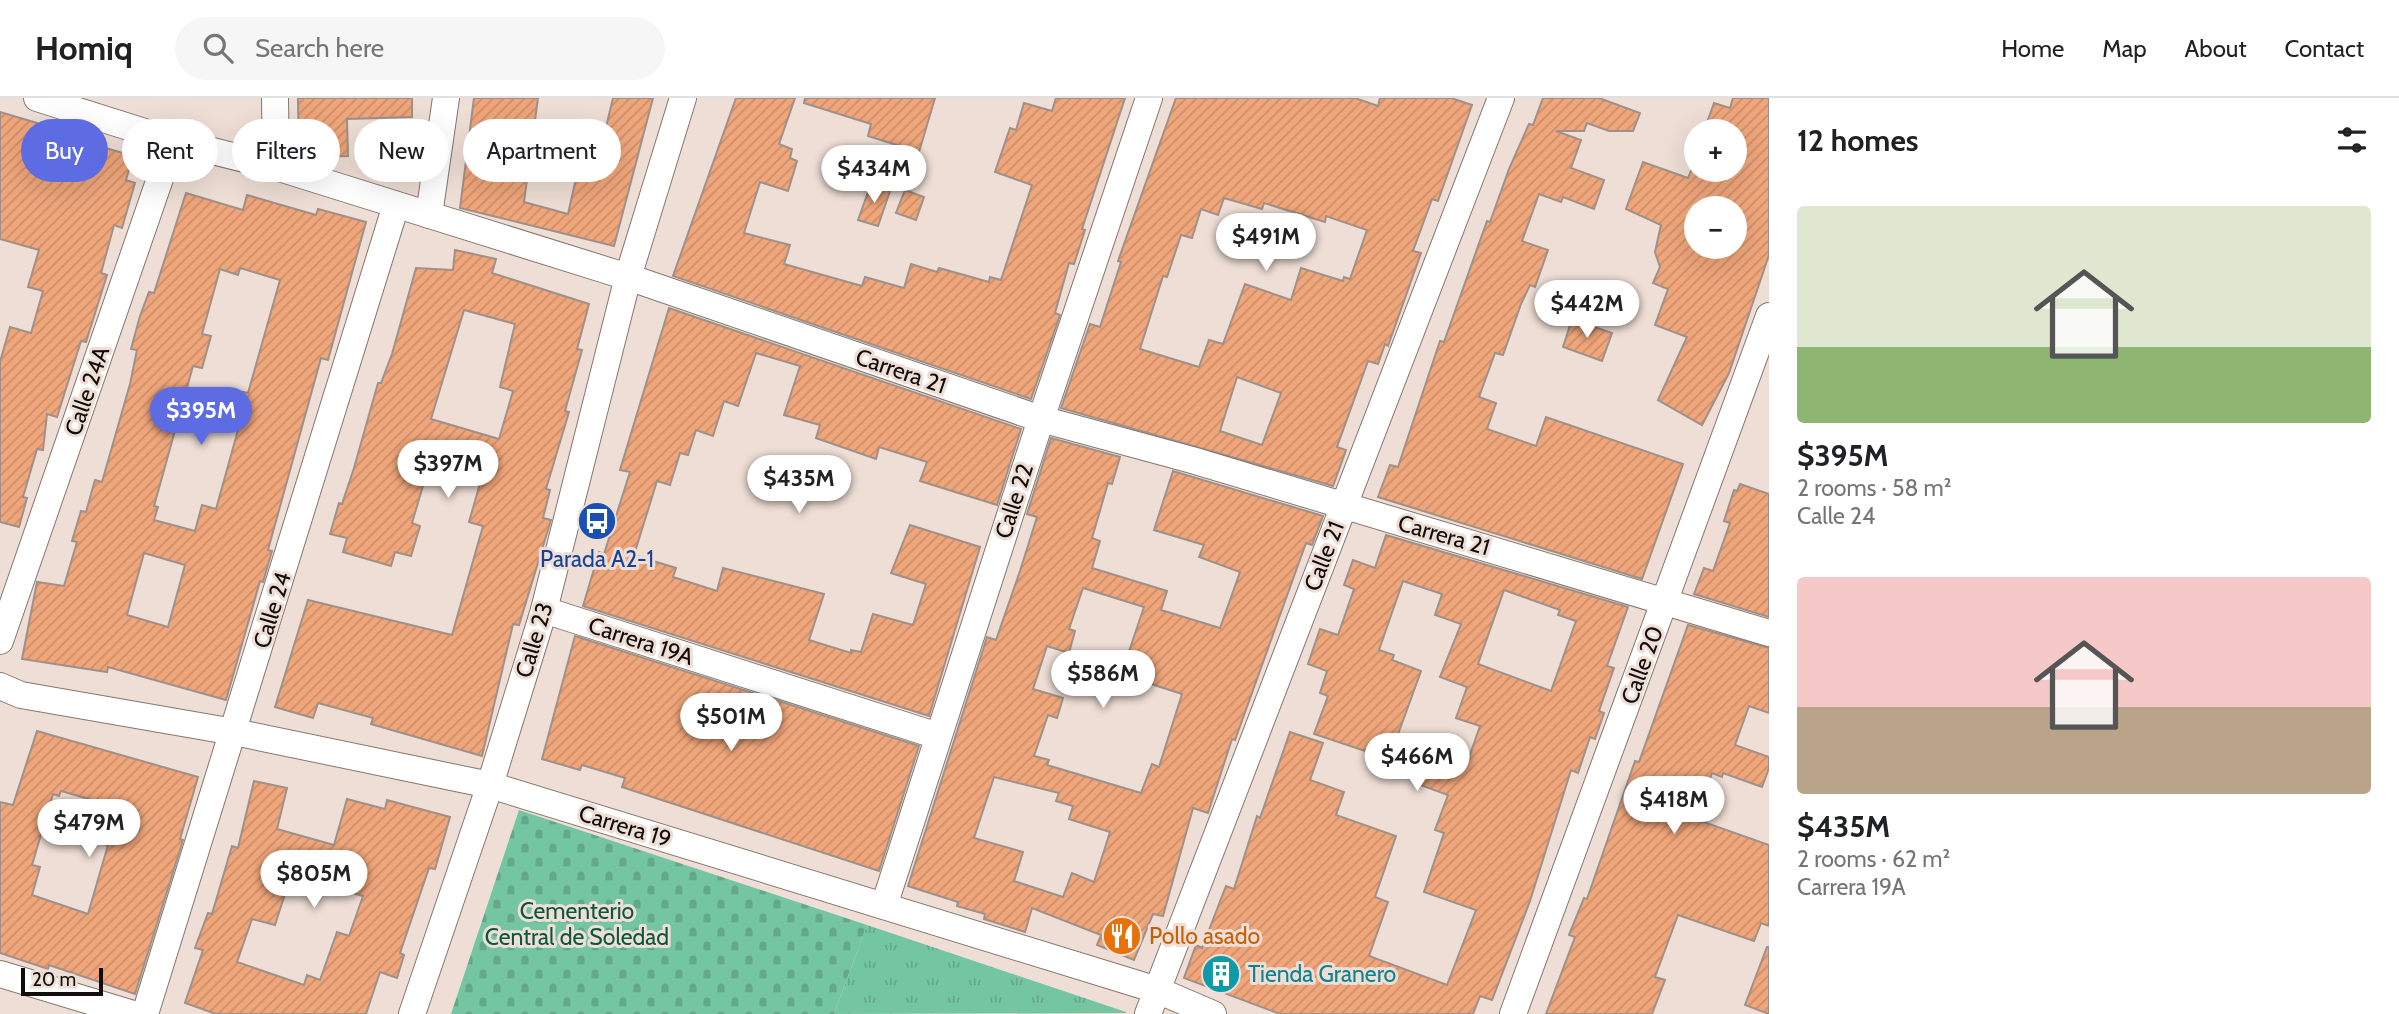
<!DOCTYPE html>
<html lang="en">
<head>
<meta charset="utf-8">
<style>
  body { margin:0; font-family:Cabin,sans-serif; background:#f6f6f6; color:#202124; height:100vh; display:flex; flex-direction:column; font-size:26px; white-space:nowrap }
  * { box-sizing:border-box; margin:0 }
  p { font-size:23px; color:#757577 }
  .icon { flex:none; width:38px; height:38px; fill:none; stroke:currentColor; stroke-width:2; stroke-linecap:round; stroke-linejoin:round }
  .map { position:relative; flex:1; overflow:hidden }
  .details { display:flex; flex-direction:column; background:#fff; width:630px }
  .details>* { flex:none }
  .banner { position:absolute; left:21px; top:21px; width:665px; height:63px; display:flex; gap:14px }
  .fabs { position:absolute; left:1684px; top:21px; display:grid; gap:14px }
  .fabs a { display:grid; place-items:center; width:63px; height:63px; border-radius:50%; background:#fff; box-shadow:0 7px 28px #0002; font-size:35px }
  .scale { position:absolute; left:21px; bottom:18px; width:82px; box-sizing:border-box; padding-left:7px; border:4px solid #120d0a; border-top:0; font-size:19px; line-height:24px; white-space:nowrap; color:#120d0a; -webkit-text-stroke:5px #eeded5; paint-order:stroke }
  .price { position:absolute; translate:-50% -60px; padding:0 16px; border-radius:24px; background:#fff; color:#222; font-size:23px; line-height:46px; filter:drop-shadow(0 2px 4px #0008) }
  .price::after { content:''; position:absolute; left:50%; top:42px; width:21px; height:16px; margin-left:-10px; background:inherit; clip-path:polygon(0 0,100% 0,50% 100%) }
  .price.on { background:#5d6ce3; color:#fff }
  ul { padding:0; list-style:none }
  li { display:grid; align-content:center; gap:14px; height:371px; padding:0 28px }
  li span { display:grid; place-items:center; height:217px; border-radius:7px; color:#555 }
  li>.icon { margin-inline-start:auto }
  span .icon { width:126px; height:126px; fill:#fffc; stroke-width:1 }
  li b { font-size:30px }
  h2 { display:flex; justify-content:space-between; align-items:center; height:84px; padding:0 28px; font-size:30px }
  .pill { padding:0 24px; border-radius:32px; background:#fff; box-shadow:0 7px 28px #0002; font-size:24px; line-height:63px }
  .pill.on { background:#5d6ce3; color:#fff }
  header { display:flex; align-items:center; gap:42px; box-sizing:border-box; height:98px; padding:0 35px; background:#fff; border-bottom:2px solid #e0e0e0 }
  header strong { font-size:33px }
  nav { display:flex; gap:38px; margin-inline-start:auto; font-size:24px }
  .search { width:490px; height:63px; background:#f6f6f6; display:flex; align-items:center; gap:18px; box-sizing:border-box; padding:0 24px; border-radius:38px; color:#757577; font-size:26px }
  main { display:flex; flex:1; min-height:0 }
  .map>svg:first-child { display:block }
</style>
</head>
<body>
<header>
<strong>Homiq</strong>
<div class="search"><svg class="icon" aria-label="search" viewBox="0 0 24 24"><circle cx="10" cy="10" r="6"/><path d="M15 15l6 6"/></svg>Search here</div>
<nav><a>Home</a><a>Map</a><a>About</a><a>Contact</a></nav>
</header>
<main>
<div class="map">
<svg width="1769" height="916" viewBox="0 0 1769 916">
  <defs>
    <pattern id="cemetery-stones" width="16" height="16" patternUnits="userSpaceOnUse" patternTransform="scale(1.75)"><rect width="16" height="16" fill="#74c5a2"/><path d="M2 7V4a2 2 0 0 1 4 0v3zM10 15v-3a2 2 0 0 1 4 0v3z" fill="#63a88a"/></pattern>
    <pattern id="park-tufts" width="24" height="20" patternUnits="userSpaceOnUse" patternTransform="scale(1.75)"><rect width="24" height="20" fill="#74c5a2"/><path d="M3 7l-1-3M5 7V3M7 7l1-3M15 17l-1-3M17 17v-4M19 17l1-3" fill="none" stroke="#63a88a"/></pattern>
    <pattern id="building-hatch" width="6" height="6" patternUnits="userSpaceOnUse" patternTransform="scale(1.75)"><rect width="6" height="6" fill="#f0a67b"/><path d="M-1 1l2-2M0 6l6-6M5 7l2-2" fill="none" stroke="#cd8e69"/></pattern>
  </defs>
  <rect width="100%" height="100%" fill="#eeded5"/>
  <path fill="url(#cemetery-stones)" d="M519 712 867 827 834 916H451Z"/>
  <path fill="url(#park-tufts)" d="M867 827 1126 914V915L834 916Z"/>
  <g fill="url(#building-hatch)" stroke="#9f9189" stroke-width="2" fill-rule="evenodd">
    <path d="M298 0H412V19L347 21 348 58 299 59Z"/>
    <path d="M474 0H538L524 104 568 116 582 54 599 58 613 0H653L614 148 460 110Z"/>
    <path d="M736 0H795L779 46 792 51 790 60 797 63 788 93 760 84 744 135 790 147 784 166 862 188 865 179 904 190 911 166 937 174 939 170 989 184 990 179 1001 182 1032 87 995 74 1010 30 1016 32 1024 5 1052 13 1056 0H1125L1082 131 1085 132 1074 166 1069 165 1055 215 1060 217 1031 301 673 178Z"/>
    <path d="M805 0H935L919 54 868 38 871 26 804 5Z"/>
    <path d="M1176 0H1355L1378 8 1380 0H1451L1472 7 1438 103 1432 101 1413 153 1421 155 1388 248 1385 246 1378 266 1368 263 1337 349 1346 352 1333 388 1061 310 1090 226 1100 229 1121 164 1118 163ZM1224 100 1262 111 1264 105 1325 124 1326 118 1367 132 1350 181 1344 179 1343 183 1301 170 1291 202 1245 186 1223 246 1209 242 1199 269 1140 251 1163 178 1167 179 1181 137 1192 140 1201 111 1218 117ZM1237 279 1281 295 1262 347 1220 333Z"/>
    <path d="M1543 0H1599L1640 15 1633 33H1609L1587 25 1584 33H1556L1581 42 1571 70 1604 82 1594 111 1563 99 1561 104 1539 96 1522 143 1548 152 1535 189 1530 187 1521 206 1503 257 1495 255 1479 299 1496 305 1487 331 1536 348 1546 319 1683 366 1642 481 1378 399 1390 367 1398 369 1440 243 1444 244 1487 123 1490 124 1509 71 1529 26 1533 27Z"/>
    <path d="M1733 0H1769V157L1729 275 1702 327 1658 302 1687 239 1655 227 1668 191 1653 185 1660 169 1655 154 1661 127 1626 111 1643 64 1688 80 1696 61V72H1734V33H1704L1714 5 1730 10ZM1696 110H1734V149H1696Z"/>
    <path d="M0 14 37 25 36 28 58 36 133 58 126 82 135 85 122 130 114 127 101 175 107 177 86 244 81 243 57 319 47 316 43 352 37 351 23 399 27 400 19 429 0 424V264L10 229 31 235 43 193 28 189 39 152 0 141Z"/>
    <path d="M871 86 890 93 878 128 858 122Z"/>
    <path d="M905 92 924 99 916 122 896 115Z"/>
    <path d="M186 95 243 112 247 97 316 117 318 111 366 124 328 262 321 260 268 452 272 453 263 484 260 483 226 602 108 569 107 574 22 561 37 484 64 488 77 444 72 443 81 413 86 414 95 382 102 384 130 286 137 252 131 251 140 218 149 194 154 195ZM240 170 280 182 248 295 243 294 235 324 240 325 216 411 202 407 195 433 154 422 158 409 154 408 193 268 202 270 211 238 202 236 220 171 238 177ZM144 455 185 467 168 529 127 517Z"/>
    <path d="M455 152 496 161 492 175 589 206 577 251 582 252 565 313 569 314 546 391 550 392 543 420 551 422 519 527 513 526 482 658 371 626 373 620 318 605 313 620 275 609 308 502 452 537 483 428 469 424 485 368 433 354 412 425 420 428 411 458 395 454 391 468 343 454 347 440 330 436 339 405 342 406 354 370 378 285H381L392 256 416 170 453 172ZM464 212 515 226 500 289 513 293 499 341 431 321Z"/>
    <path d="M669 210 1021 331 997 407 920 383 927 364 879 349 876 361 816 340 820 327 784 317 800 268 756 255 738 308 724 303 713 338 696 332 688 357 680 355 670 387 657 383 634 457 676 470 673 479 717 493 723 470 824 496 809 542 851 555V552L861 554 873 516 913 527 926 486 891 475 910 427 980 449 929 618 583 508 599 454 604 456 630 374 620 372Z"/>
    <path d="M1572 221 1612 235 1602 263 1563 249Z"/>
    <path d="M1051 340 1120 359 1112 386 1108 385 1092 440 1100 443 1092 470 1167 493 1161 512 1220 530 1240 474 1199 459 1204 447 1154 432 1173 373 1323 418 1312 447 1306 445 1235 642 1232 641 1208 715 1193 710 1163 818 1153 816 1134 862 1097 847 1101 837 1032 810 1025 834 984 821 985 816 957 808 958 804 908 788 987 539 996 542 1020 473 1037 419 1027 416ZM1083 490 1144 509 1123 571 1150 579 1148 585 1182 596 1159 669 1152 666 1141 695 1047 667 1049 662 1034 658 1048 617 1057 620 1063 600 1033 591 1047 548 1069 555 1075 533 1069 531ZM994 679 1059 695 1056 703 1073 708 1069 721 1110 734 1094 784 1072 775 1063 799 1014 783 1023 754 974 740Z"/>
    <path d="M1740 386 1769 396V519L1694 496 1704 470 1713 473 1730 425 1724 423 1734 392 1737 393Z"/>
    <path d="M1386 437 1628 509 1607 568 1614 570 1599 613 1604 615 1595 641 1590 639 1578 675 1571 672 1530 803 1492 902 1480 898 1473 916H1280L1184 880 1196 847 1202 850 1226 788 1234 791 1257 718 1260 720 1290 634 1323 645 1310 682 1344 694 1336 717 1396 738 1375 799 1388 804 1369 858 1447 887 1476 812 1424 794 1444 735 1435 732 1448 697 1415 685 1426 654 1466 668 1480 628 1456 620 1467 589 1440 579 1461 526 1435 517 1442 496 1403 483 1379 552 1394 557 1392 562 1421 573 1389 661 1314 636 1328 598 1320 595 1327 573 1308 566 1320 531 1338 537 1354 491 1344 487 1353 462 1375 470ZM1504 492 1560 512 1558 517 1576 523 1551 593 1478 566Z"/>
    <path d="M1688 527 1769 550V615L1749 608 1735 647 1769 659V670L1762 689 1723 675 1722 679 1712 675 1695 721 1769 747V828L1761 825 1754 843 1678 817 1655 879 1665 882 1652 916H1546L1575 839 1569 837 1584 800 1587 801 1635 663 1639 664Z"/>
    <path d="M575 538 919 648 879 773 622 689 625 680 582 667 580 672 542 661Z"/>
    <path d="M37 633 198 679 180 741 183 742 135 896 49 867 48 871 0 855V704L13 707ZM61 693 113 708 103 746 108 747 88 816 32 797 40 769 32 767 53 696 59 698Z"/>
    <path d="M254 683 287 690 277 731 334 747 347 701 385 711 387 702 450 719 435 771 429 770 400 855 404 857 397 880 380 874 366 916H216L185 905 203 852 195 850 208 815 212 816 232 748 238 750ZM291 777 363 798 349 838 337 834 320 882 307 877 304 887 237 864 252 821 275 827Z"/>
    <path d="M1767 849H1769V916L1745 907Z"/>
  </g>
  <g fill="none" stroke-linecap="round" stroke-linejoin="round">
    <g stroke="#85776f" stroke-width="28">
      <g id="minor">
        <path d="M37 0 173 43 276 69 628 179 1041 321 1192 362 1769 535"/>
        <path d="M275 0 276 69"/>
        <path d="M429 117 446 0"/>
        <path d="M544 512 938 638"/>
        <path d="M0 543 173 43"/>
        <path d="M0 588 21 597 234 634 490 687 1157 892 1213 916"/>
        <path d="M884 808 1041 321 1149 0"/>
        <path d="M0 876 133 916"/>
        <path d="M145 916 396 107"/>
        <path d="M412 916 490 687 544 512 628 179 683 0"/>
        <path d="M1148 916 1501 0"/>
        <path d="M1513 916 1769 218"/>
      </g>
    </g>
    <use href="#minor" stroke="#fff" stroke-width="26"/>
  </g>
  <defs>
    <g id="bus-disc" transform="scale(2.0125)"><circle r="9.5" fill="#1a4fb4" stroke="#eeded5"/><path d="M-5-6H5V4H4V6H2V4H-2V6H-4V4H-5ZM-3.5-4V0h7V-4ZM-3.5 1.2v1.5H-2V1.2ZM2 1.2v1.5H3.5V1.2Z" fill="#fff"/></g>
    <g id="restaurant-disc" transform="scale(2.0125)"><circle r="9.5" fill="#e8710a" stroke="#eeded5"/><path d="M-5-6h1v4h1v-4h1v4h1v-4h1v5L-1.5 .5V6h-2V.5L-5-1ZM5-6V6H3V1.5H1.5Q1.5-4 5-6Z" fill="#fff"/></g>
    <g id="building-disc" transform="scale(2.0125)"><circle r="9.5" fill="#0f9aa8" stroke="#eeded5"/><path d="M-4-6H4V6H1V3H-1V6H-4ZM-2.5-4.3h1.7v1.8h-1.7ZM.8-4.3h1.7v1.8H.8ZM-2.5-1h1.7V.8h-1.7ZM.8-1h1.7V.8H.8Z" fill="#fff"/></g>
  </defs>
  <g fill-rule="evenodd">
    <use href="#bus-disc" x="597" y="423"/>
    <use href="#restaurant-disc" x="1122" y="838"/>
    <use href="#building-disc" x="1221" y="876"/>
  </g>
  <g text-anchor="middle" dominant-baseline="central" stroke-width="6" stroke-linejoin="round" paint-order="stroke">
    <g font-size="23" fill="#120d0a" stroke="#eeded5">
      <text transform="translate(901 273) rotate(19)">Carrera 21</text>
      <text transform="translate(87 293) rotate(-71)">Calle 24A</text>
      <text transform="translate(1014 403) rotate(-72)">Calle 22</text>
      <text transform="translate(1444 437) rotate(16)">Carrera 21</text>
      <text transform="translate(1324 458) rotate(-69)">Calle 21</text>
      <text transform="translate(272 512) rotate(-73)">Calle 24</text>
      <text transform="translate(534 542) rotate(-73)">Calle 23</text>
      <text transform="translate(641 543) rotate(18)">Carrera 19A</text>
      <text transform="translate(1642 567) rotate(-70)">Calle 20</text>
      <text transform="translate(625 728) rotate(17)">Carrera 19</text>
    </g>
    <g font-size="23" fill="#164399" stroke="#eeded5">
      <text x="597" y="461">Parada A2-1</text>
    </g>
    <g font-size="23" fill="#0b573e" stroke="#eeded5">
      <text x="577" y="813">Cementerio<tspan x="577" dy="26">Central de Soledad</tspan></text>
    </g>
    <g font-size="23" fill="#c56008" stroke="#eeded5" text-anchor="start">
      <text x="1149" y="838">Pollo asado</text>
    </g>
    <g font-size="23" fill="#0d838f" stroke="#eeded5" text-anchor="start">
      <text x="1248" y="876">Tienda Granero</text>
    </g>
  </g>
</svg>
<div class="fabs">
<a>+</a>
<a>−</a>
</div>
<div class="scale">20 m</div>
<b class="price" style="left:874px;top:107px">$434M</b>
<b class="price" style="left:1266px;top:175px">$491M</b>
<b class="price" style="left:1587px;top:242px">$442M</b>
<b class="price on" style="left:201px;top:349px">$395M</b>
<b class="price" style="left:448px;top:402px">$397M</b>
<b class="price" style="left:799px;top:417px">$435M</b>
<b class="price" style="left:1103px;top:612px">$586M</b>
<b class="price" style="left:731px;top:655px">$501M</b>
<b class="price" style="left:1417px;top:695px">$466M</b>
<b class="price" style="left:1674px;top:738px">$418M</b>
<b class="price" style="left:89px;top:761px">$479M</b>
<b class="price" style="left:314px;top:812px">$805M</b>
<div class="banner">
<a class="pill on">Buy</a>
<a class="pill">Rent</a>
<a class="pill">Filters</a>
<a class="pill">New</a>
<a class="pill">Apartment</a>
</div>
</div>
<section class="details">
<h2>12 homes<svg class="icon" aria-label="filters" viewBox="0 0 24 24"><path d="M4 7h16M4 17h16"/><circle cx="9" cy="7" r="2"/><circle cx="15" cy="17" r="2"/></svg></h2>
<ul>
<li><span style="background:linear-gradient(#dfe7d0 65%,#8fb573 0)"><svg class="icon" aria-label="home" viewBox="0 0 24 24"><path d="M3 11l9-7 9 7M6 9v11h12V9"/></svg></span><div><b>$395M</b><p>2 rooms · 58 m²</p><p>Calle 24</p></div></li>
<li><span style="background:linear-gradient(#f6c9c9 60%,#b9a48a 0)"><svg class="icon" aria-label="home" viewBox="0 0 24 24"><path d="M3 11l9-7 9 7M6 9v11h12V9"/></svg></span><div><b>$435M</b><p>2 rooms · 62 m²</p><p>Carrera 19A</p></div></li>
</ul>
</section>
</main>
</body>
</html>
